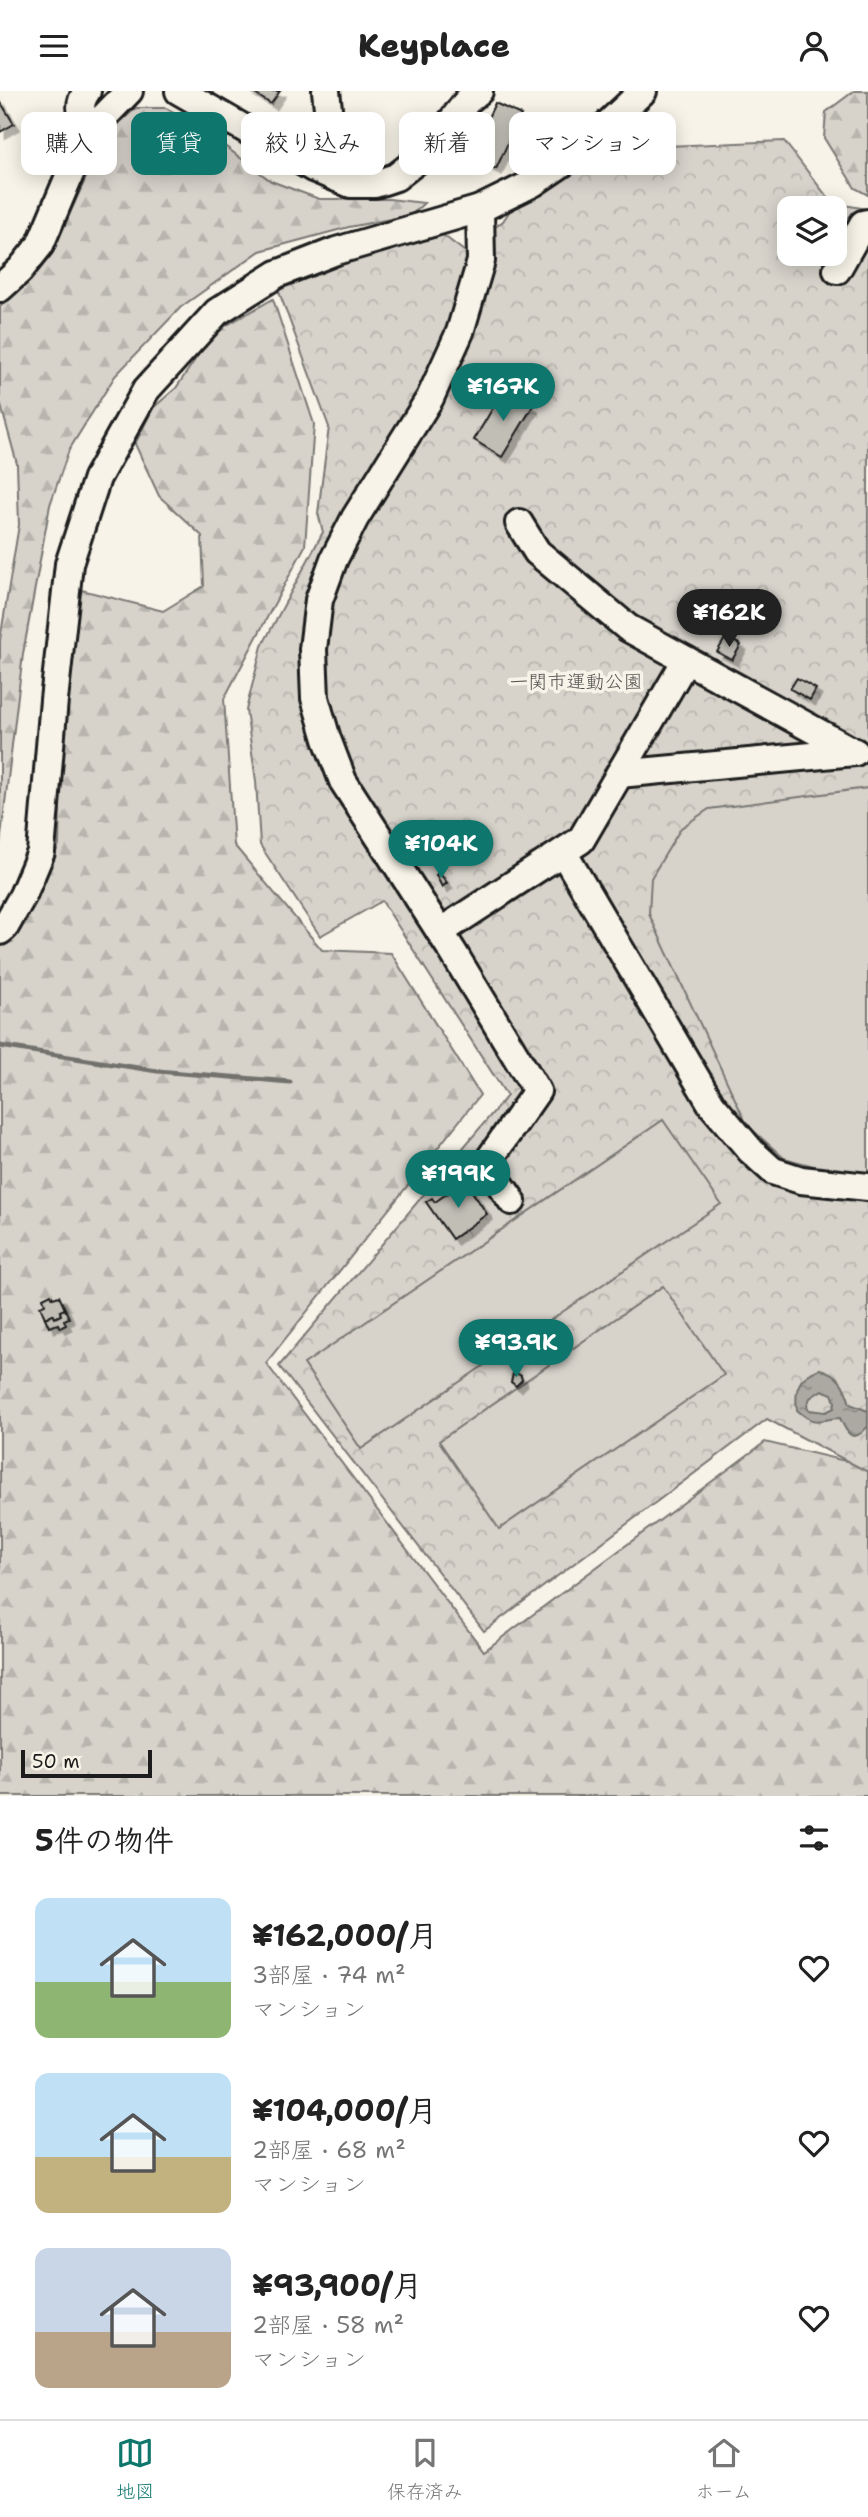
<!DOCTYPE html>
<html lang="ja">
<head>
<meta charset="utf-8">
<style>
  body { margin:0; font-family:"Shantell Sans","Klee One",sans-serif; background:#f6f6f6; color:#222; height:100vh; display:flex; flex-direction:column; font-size:26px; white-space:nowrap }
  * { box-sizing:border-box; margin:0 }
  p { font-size:23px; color:#767676 }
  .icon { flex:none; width:38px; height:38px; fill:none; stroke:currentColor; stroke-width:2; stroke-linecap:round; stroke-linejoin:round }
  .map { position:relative; height:1705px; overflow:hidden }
  .side { display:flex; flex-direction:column; background:#fff; flex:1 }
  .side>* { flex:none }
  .banner { position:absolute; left:21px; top:21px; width:826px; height:63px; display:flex; gap:14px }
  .tools { position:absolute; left:777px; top:105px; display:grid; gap:14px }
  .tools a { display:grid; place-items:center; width:70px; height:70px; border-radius:14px; background:#fff; box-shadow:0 4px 18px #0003; font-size:35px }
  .scale { position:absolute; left:21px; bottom:18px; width:131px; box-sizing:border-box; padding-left:7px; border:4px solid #1c1c1c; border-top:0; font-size:19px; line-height:24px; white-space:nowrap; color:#1c1c1c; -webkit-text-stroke:5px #f7f3e8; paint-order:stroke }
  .price { position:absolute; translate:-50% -60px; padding:0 16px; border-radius:24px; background:#0f766e; color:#fff; font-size:23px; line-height:46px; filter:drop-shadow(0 2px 4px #0008) }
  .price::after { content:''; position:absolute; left:50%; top:42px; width:21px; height:16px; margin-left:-10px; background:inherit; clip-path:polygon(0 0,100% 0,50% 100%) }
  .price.selected { background:#222; color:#fff }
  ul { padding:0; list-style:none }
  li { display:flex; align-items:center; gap:21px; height:175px; padding:0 35px }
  li span { display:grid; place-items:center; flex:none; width:196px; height:140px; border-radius:14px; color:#555 }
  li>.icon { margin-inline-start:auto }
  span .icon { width:84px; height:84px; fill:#fffc; stroke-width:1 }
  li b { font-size:30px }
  h2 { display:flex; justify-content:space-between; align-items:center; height:84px; padding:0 35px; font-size:30px }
  .tag { padding:0 24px; border-radius:14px; background:#fff; box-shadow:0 4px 18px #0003; font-size:24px; line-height:63px }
  .tag.selected { background:#0f766e; color:#fff }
  header { display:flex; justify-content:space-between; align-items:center; height:91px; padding:0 35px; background:#fff; font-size:32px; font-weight:800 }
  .menu { display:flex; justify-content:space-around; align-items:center; height:98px; border-top:2px solid #e0e0e0; background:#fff; font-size:19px; color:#767676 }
  .menu a { display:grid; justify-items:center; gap:4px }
  .menu .selected { color:#0f766e }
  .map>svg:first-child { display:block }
</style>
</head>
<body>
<header><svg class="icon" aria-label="menu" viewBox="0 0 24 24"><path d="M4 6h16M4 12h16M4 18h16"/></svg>Keyplace<svg class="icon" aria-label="person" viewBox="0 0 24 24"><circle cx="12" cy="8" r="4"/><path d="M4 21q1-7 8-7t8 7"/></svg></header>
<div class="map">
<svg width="868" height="1705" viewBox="0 0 868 1705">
  <defs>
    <pattern id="forest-firs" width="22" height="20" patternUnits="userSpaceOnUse" patternTransform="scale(1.75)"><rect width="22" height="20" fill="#d7d3cb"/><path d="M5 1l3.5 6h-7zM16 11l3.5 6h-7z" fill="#b8b5ae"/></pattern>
    <pattern id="park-crowns" width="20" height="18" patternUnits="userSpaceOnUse" patternTransform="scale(1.75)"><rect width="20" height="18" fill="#d7d3cb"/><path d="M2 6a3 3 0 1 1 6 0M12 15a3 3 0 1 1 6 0" fill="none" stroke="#b8b5ae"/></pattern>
    <pattern id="water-ripples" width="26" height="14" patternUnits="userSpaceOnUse" patternTransform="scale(1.75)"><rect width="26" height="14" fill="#aca9a2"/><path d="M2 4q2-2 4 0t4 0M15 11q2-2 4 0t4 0" fill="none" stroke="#8b8983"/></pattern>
    <filter id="shadow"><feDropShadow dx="5.5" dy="5.5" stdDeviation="0" flood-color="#0004"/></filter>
  </defs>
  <rect width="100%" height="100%" fill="#f7f3e8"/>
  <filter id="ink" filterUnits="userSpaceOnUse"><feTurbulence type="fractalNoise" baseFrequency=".0143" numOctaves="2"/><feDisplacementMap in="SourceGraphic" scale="14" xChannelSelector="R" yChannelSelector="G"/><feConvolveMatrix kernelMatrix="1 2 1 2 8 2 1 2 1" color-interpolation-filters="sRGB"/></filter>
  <g filter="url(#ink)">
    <g fill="url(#forest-firs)" stroke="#7a7874" stroke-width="2">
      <path d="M854 0H868V104L855 97 824 47 826 21Z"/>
      <path d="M136 17H166L226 56 271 90 319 108H389L424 112 411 124 349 136 260 160 181 216 115 285 69 359 50 414 23 563 0 754V549L19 434 17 373 0 311V215L26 189 59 146 105 45Z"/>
      <path d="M273 208 314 333 305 455 224 608 234 754 322 859 391 862 480 1004 266 1272 484 1560 765 1351 845 1370 868 1349V1705H0V851L24 828 59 754 62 623 74 497 163 520 204 495 202 445 159 405 135 353 153 317 176 297 213 242Z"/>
    </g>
    <path fill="url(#park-crowns)" stroke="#7a7874" stroke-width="2" fill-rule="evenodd" d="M784 50 832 112 868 118V1381L767 1328 484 1540 279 1275 507 1005 382 810 320 845 260 754 256 690 246 619 262 555 323 441 318 422 329 336 278 198 328 177 443 144 464 160 503 130 513 115 620 57ZM789 117H835V163H789Z"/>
    <g fill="#d7d3cb" stroke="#7a7874" stroke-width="2">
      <path d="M868 697V1083L821 1077 784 1067 747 1034 649 823 651 787 681 737 709 718Z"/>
      <path d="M663 1029 721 1113 361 1358 304 1273Z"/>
      <path d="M663 1195 724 1284 499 1438 439 1350Z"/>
    </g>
    <path fill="url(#water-ripples)" stroke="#72716c" stroke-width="2" fill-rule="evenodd" d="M820 1278C839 1283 845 1295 850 1313L868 1320V1335C853 1354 847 1343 840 1327 819 1328 816 1336 797 1319 794 1297 799 1285 820 1278ZM822 1299 832 1303 835 1311 834 1317 826 1321 809 1319 807 1315 810 1307Z"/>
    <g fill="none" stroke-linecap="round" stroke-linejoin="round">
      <path stroke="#72716c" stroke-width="5" d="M0 955 157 980 290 991"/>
    </g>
    <g fill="#c0beb5" stroke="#1c1c1c" stroke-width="2" filter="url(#shadow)">
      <path d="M250 0H280L271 13Z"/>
      <path d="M0 10 14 33 0 41Z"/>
      <path d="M495 12 521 24 496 78 469 66Z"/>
      <path d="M504 298 533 315 502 366 474 349Z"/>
      <path d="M726 546 741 554 732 569 717 561Z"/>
      <path d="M797 587 816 598 810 609 790 598Z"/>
      <path d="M439 781 447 792 442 796 436 784Z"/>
      <path d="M465 1090 487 1123 452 1148 426 1111 432 1107 435 1111Z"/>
      <path d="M51 1203 53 1207 59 1205 65 1218 60 1220 61 1224 55 1227 53 1223 45 1227 40 1215 45 1213 43 1207Z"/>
      <path d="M65 1218 69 1227 64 1229 66 1234 60 1237 58 1233 49 1236 45 1227 53 1223 55 1227 61 1224 60 1220Z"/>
      <path d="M516 1282 521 1285 522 1289 516 1295 511 1291 513 1283 515 1284Z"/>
    </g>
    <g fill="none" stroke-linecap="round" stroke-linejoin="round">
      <g stroke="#1c1c1c" stroke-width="32">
        <g id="minor">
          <path d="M87 0C77 15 80 25 95 35"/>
          <path d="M179 0 313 77 351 93H375L396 86 429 60 467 10 479 0"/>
          <path d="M313 77 330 35 326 0"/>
          <path d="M480 118 481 170 460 241 430 307 355 427 334 468 319 509 313 558 315 607 327 648 343 690 453 861 537 1000 486 1073 512 1110"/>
          <path d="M837 179 863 133 868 132"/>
          <path d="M0 197 20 179 40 154 75 71 95 35 129 0"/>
          <path d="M519 432 537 461 628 537 854 661"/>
          <path d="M619 683 855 661"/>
          <path d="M563 761 712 1014 751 1060 773 1080 801 1089 868 1096"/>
          <path d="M0 840 5 836 23 804 41 761 54 609 69 473 97 387 146 299 217 221 277 183 336 160 480 118 533 92 576 63 643 0"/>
          <path d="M440 841 581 749 686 569"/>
        </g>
      </g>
      <use href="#minor" stroke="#f7f3e8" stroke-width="26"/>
    </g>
  </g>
  <g text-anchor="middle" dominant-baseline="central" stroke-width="7" stroke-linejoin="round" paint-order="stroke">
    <g font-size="19" fill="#545351" stroke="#f7f3e8">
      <text x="576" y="590">一関市運動公園</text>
    </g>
  </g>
</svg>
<div class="tools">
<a><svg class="icon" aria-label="layers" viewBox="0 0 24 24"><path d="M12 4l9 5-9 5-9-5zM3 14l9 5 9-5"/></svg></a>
</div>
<div class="scale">50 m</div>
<b class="price" style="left:503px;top:332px">¥167K</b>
<b class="price selected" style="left:729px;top:558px">¥162K</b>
<b class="price" style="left:441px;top:789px">¥104K</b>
<b class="price" style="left:458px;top:1119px">¥199K</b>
<b class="price" style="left:516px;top:1288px">¥93.9K</b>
<div class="banner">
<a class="tag">購入</a>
<a class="tag selected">賃貸</a>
<a class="tag">絞り込み</a>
<a class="tag">新着</a>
<a class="tag">マンション</a>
</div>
</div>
<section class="side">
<h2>5件の物件<svg class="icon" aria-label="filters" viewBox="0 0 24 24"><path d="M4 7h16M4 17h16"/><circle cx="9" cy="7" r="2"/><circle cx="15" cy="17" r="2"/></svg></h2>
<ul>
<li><span style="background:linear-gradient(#bfe0f5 60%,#8fb573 0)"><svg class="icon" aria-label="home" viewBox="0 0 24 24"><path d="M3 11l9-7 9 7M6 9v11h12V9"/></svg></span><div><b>¥162,000/月</b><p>3部屋 · 74 m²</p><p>マンション</p></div><svg class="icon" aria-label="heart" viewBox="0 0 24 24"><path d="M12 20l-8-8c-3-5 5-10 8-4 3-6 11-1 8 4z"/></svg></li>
<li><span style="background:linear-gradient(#bfe0f5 60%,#c2b280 0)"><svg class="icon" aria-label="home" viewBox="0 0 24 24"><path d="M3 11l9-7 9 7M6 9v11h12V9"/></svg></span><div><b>¥104,000/月</b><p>2部屋 · 68 m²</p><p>マンション</p></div><svg class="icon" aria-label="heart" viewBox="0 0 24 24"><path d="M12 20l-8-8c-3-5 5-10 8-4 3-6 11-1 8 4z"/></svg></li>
<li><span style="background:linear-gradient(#c9d6e8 60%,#b9a48a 0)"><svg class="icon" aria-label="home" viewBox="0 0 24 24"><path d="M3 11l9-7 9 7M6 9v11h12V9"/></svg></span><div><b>¥93,900/月</b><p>2部屋 · 58 m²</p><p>マンション</p></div><svg class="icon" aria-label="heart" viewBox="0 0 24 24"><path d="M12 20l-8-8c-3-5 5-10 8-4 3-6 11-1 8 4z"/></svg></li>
</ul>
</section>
<nav class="menu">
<a class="selected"><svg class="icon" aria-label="map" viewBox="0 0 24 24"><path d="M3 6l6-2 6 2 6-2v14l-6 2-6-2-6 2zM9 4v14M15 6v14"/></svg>地図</a>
<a><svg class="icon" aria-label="saved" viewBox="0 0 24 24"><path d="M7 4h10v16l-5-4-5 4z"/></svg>保存済み</a>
<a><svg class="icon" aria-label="home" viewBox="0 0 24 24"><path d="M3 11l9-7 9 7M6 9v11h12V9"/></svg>ホーム</a>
</nav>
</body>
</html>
